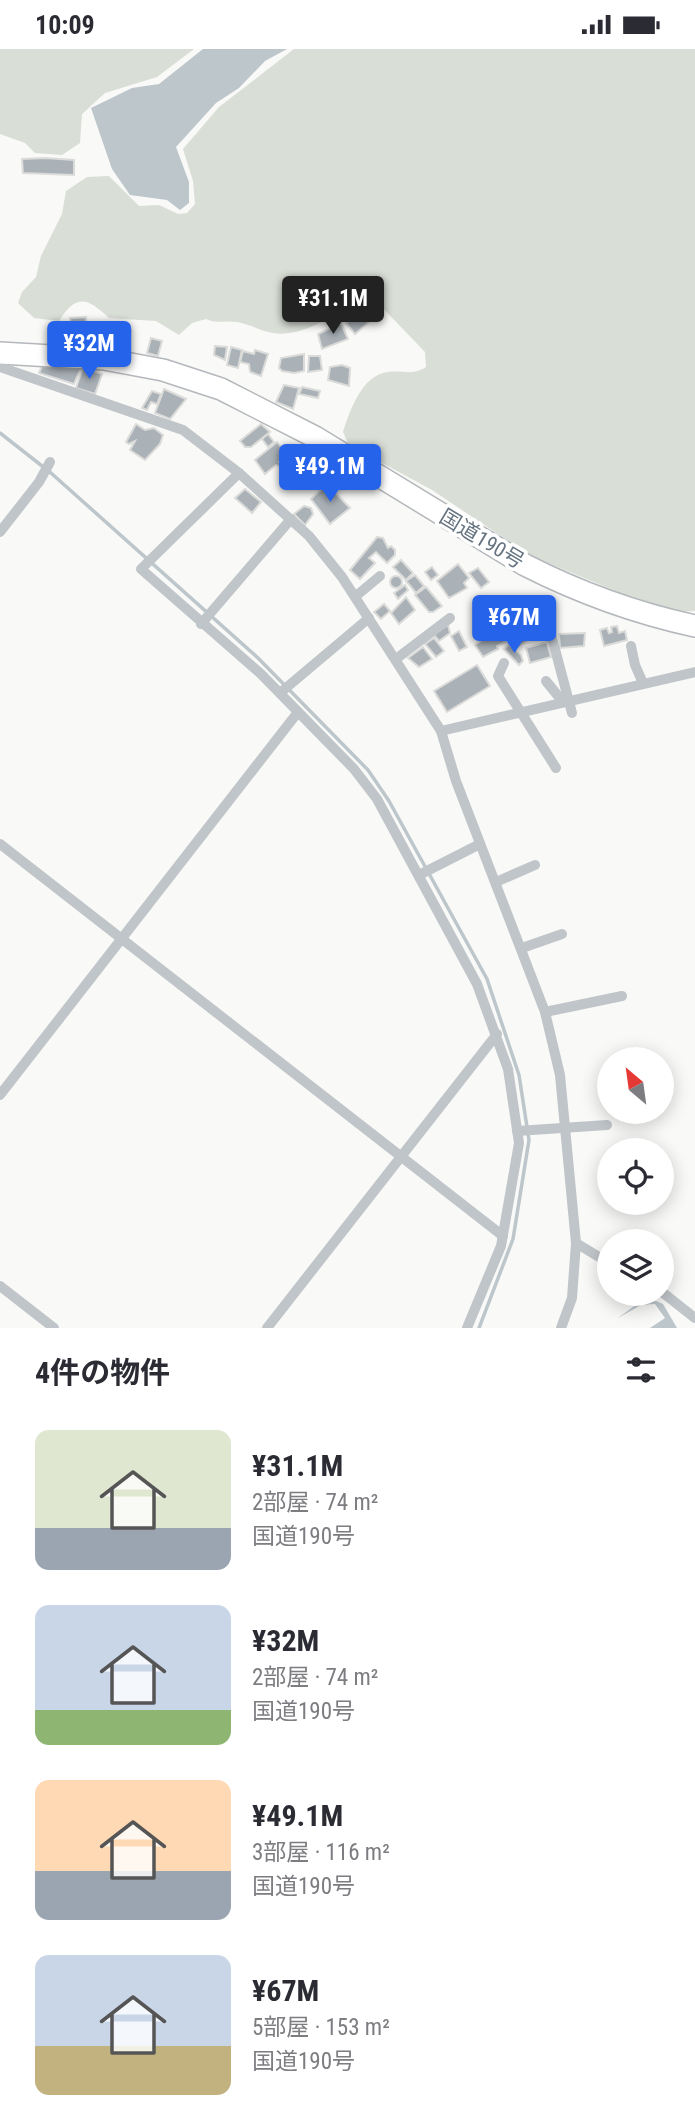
<!DOCTYPE html>
<html lang="ja">
<head>
<meta charset="utf-8">
<style>
  body { margin:0; font-family:"Roboto Condensed","Noto Sans JP",sans-serif; background:#f2f2f3; color:#2b2b33; height:100vh; display:flex; flex-direction:column; font-size:26px; white-space:nowrap }
  * { box-sizing:border-box; margin:0 }
  p { font-size:23px; color:#7c7c81 }
  .icon { flex:none; width:38px; height:38px; fill:none; stroke:currentColor; stroke-width:2; stroke-linecap:round; stroke-linejoin:round }
  .map { position:relative; height:1279px; overflow:hidden }
  .details { display:flex; flex-direction:column; background:#fff; flex:1 }
  .details>* { flex:none }
  .needle { width:46px; rotate:331deg }
  .controls { position:absolute; left:597px; top:998px; display:grid; gap:14px }
  .controls a { display:grid; place-items:center; width:77px; height:77px; border-radius:50%; background:#fff; box-shadow:0 4px 18px #0003; font-size:35px }
  .price { position:absolute; translate:-50% -60px; padding:0 16px; border-radius:7px; background:#2563eb; color:#fff; font-size:23px; line-height:46px; filter:drop-shadow(0 2px 4px #0008) }
  .price::after { content:''; position:absolute; left:50%; top:42px; width:21px; height:16px; margin-left:-10px; background:inherit; clip-path:polygon(0 0,100% 0,50% 100%) }
  .price.current { background:#222; color:#fff }
  ul { padding:0; list-style:none }
  li { display:flex; align-items:center; gap:21px; height:175px; padding:0 35px }
  li span { display:grid; place-items:center; flex:none; width:196px; height:140px; border-radius:14px; color:#555 }
  li>.icon { margin-inline-start:auto }
  span .icon { width:84px; height:84px; fill:#fffc; stroke-width:1 }
  li b { font-size:30px }
  h2 { display:flex; justify-content:space-between; align-items:center; height:84px; padding:0 35px; font-size:30px }
  .status { display:flex; justify-content:space-between; align-items:center; height:49px; padding:0 35px; background:#fff; direction:ltr }
  .status svg { height:19px; fill:currentColor }
  .map>svg:first-child { display:block }
</style>
</head>
<body>
<div class="status"><b>10:09</b><svg viewBox="0 0 49 12"><path d="M0 12V9h3v3zM5 12V6h3v6zM10 12V3h3v9zM15 12V0h3v12zM26 1h20v11H26zM47 4h2v5h-2z"/></svg></div>
<div class="map">
<svg width="695" height="1279" viewBox="0 0 695 1279">
  <rect width="100%" height="100%" fill="#f9f9f7"/>
  <g fill="#d9ded6">
    <path d="M0 0H194L157 28 105 44 82 65 80 94 62 106 35 104 25 94 0 85Z"/>
    <path d="M294 0H695V562L680 563 618 543 531 507 432 441 349 396 343 383C350 361 362 326 388 323 404 321 412 327 426 318L425 303 374 250 362 248C337 263 305 289 273 284 261 282 249 275 237 273 226 271 216 275 206 270L192 274 179 286 156 272 109 269C87 248 76 245 59 272L34 269 18 254 22 243 36 228 41 207 62 165 66 142 87 128 109 127 139 157 159 156 178 165 187 164 195 155 193 132 183 100 219 58Z"/>
  </g>
  <g fill="#bcc6cb">
    <path d="M203 0H287L265 12 239 39 216 54 176 98 189 133V154L180 161 167 151 130 146 112 120 91 59 132 39 159 35Z"/>
    <path d="M656 1252 663 1255 677 1279H650L665 1269 655 1255 641 1256 618 1269 637 1255Z"/>
  </g>
  <g fill="none" stroke-linecap="round" stroke-linejoin="round">
    <path stroke="#bcc6cb" stroke-width="3.5" d="M0 384 51 424 258 609 368 721 389 752 487 930 519 1026 529 1091 513 1190 479 1279"/>
  </g>
  <g fill="#aab2b8" stroke="#dbdbd9" stroke-width="2">
    <path d="M45 109 74 111V126L23 124 22 110Z"/>
    <path d="M360 260 371 271 355 285 346 274Z"/>
    <path d="M86 268 87 282 71 283 70 269Z"/>
    <path d="M341 274 348 290 322 300 318 285Z"/>
    <path d="M104 275 131 282 126 299 100 293Z"/>
    <path d="M151 289 162 292 158 307 147 304Z"/>
    <path d="M215 297 227 298 225 311 214 306Z"/>
    <path d="M231 298 242 301 238 319 227 316Z"/>
    <path d="M255 301 268 305 261 327 250 323 249 315 240 313 243 302 254 305Z"/>
    <path d="M304 305V322L294 324 282 322 279 319 281 309Z"/>
    <path d="M309 307H320L322 321 308 323Z"/>
    <path d="M47 316 52 318 82 317 74 335 39 324 42 317Z"/>
    <path d="M342 316 350 319 349 337 328 331 330 318Z"/>
    <path d="M83 318 102 325 95 345 76 339Z"/>
    <path d="M284 336 299 339 293 360 276 353Z"/>
    <path d="M302 338 320 342 318 349 299 345Z"/>
    <path d="M164 340 186 350 170 370 155 364Z"/>
    <path d="M152 342 161 345 157 355 151 353 147 361 142 359Z"/>
    <path d="M136 375 145 381 154 379 163 386 160 395 145 411 130 401 135 392 129 395 126 393Z"/>
    <path d="M261 375 270 383 251 398H245L240 392Z"/>
    <path d="M268 385 274 393 268 398 262 390Z"/>
    <path d="M277 393 287 406 279 413 282 418 276 416 265 425 255 411Z"/>
    <path d="M327 435 350 459 330 475 311 450Z"/>
    <path d="M245 440 261 453 252 464 235 449Z"/>
    <path d="M304 457 311 459 313 465 305 476 294 465Z"/>
    <path d="M377 488 383 489 388 499 391 497 395 501V506L387 514 376 503 369 509 375 514 360 530 350 521Z"/>
    <path d="M401 511 413 524 406 531 393 518Z"/>
    <path d="M458 515 469 529 464 534 467 539 449 549 437 532Z"/>
    <path d="M432 518 438 526 431 531 425 523Z"/>
    <path d="M478 519 489 533 481 539 469 524Z"/>
    <path d="M415 526 424 537 416 544 406 532Z"/>
    <circle cx="396" cy="533" r="6"/>
    <path d="M405 536 408 541 398 550 394 544Z"/>
    <path d="M426 538 442 557 433 563H429L415 546Z"/>
    <path d="M406 548 415 561 399 575 391 564Z"/>
    <path d="M384 555 390 562 381 570 374 563Z"/>
    <path d="M448 576 450 584 439 592 433 585Z"/>
    <path d="M617 577 619 584 625 582 627 591 604 597 600 581 607 579 609 584 612 583 611 578Z"/>
    <path d="M497 580 505 593 497 597 498 600 483 608 475 596Z"/>
    <path d="M522 580 528 591 518 597 512 585Z"/>
    <path d="M459 582 467 598 459 602 451 587Z"/>
    <path d="M585 584 584 597 560 599 559 585Z"/>
    <path d="M434 589 444 602 436 608 425 595Z"/>
    <path d="M547 593 551 608 530 614 526 599Z"/>
    <path d="M509 596 521 606 523 612 519 616 504 600Z"/>
    <path d="M423 598 432 610 419 618 408 609Z"/>
    <path d="M477 616 490 637 447 663 434 642Z"/>
  </g>
  <g fill="none" stroke-linecap="round" stroke-linejoin="round">
    <g stroke="#b4b8bc" stroke-width="24">
      <path id="highway" d="M0 304 104 310 163 321 221 340 315 388 525 516C580 544 635 564 695 577"/>
    </g>
    <g stroke="#c0c5c9" stroke-width="10">
      <path d="M0 318 183 381 239 424 309 487 342 528 441 682 456 732 545 963 560 1026 576 1194 572 1249 561 1279"/>
      <path d="M239 424 141 520 261 625 354 720 377 750 477 935 508 1020 519 1094 501 1197 467 1279"/>
      <path d="M0 483 39 433 50 413"/>
      <path d="M356 547 380 527"/>
      <path d="M201 575 291 470"/>
      <path d="M551 585 572 664"/>
      <path d="M631 597 635 616 643 634"/>
      <path d="M396 610 450 569"/>
      <path d="M504 614 498 627 556 719"/>
      <path d="M546 632 563 653"/>
      <path d="M280 644 369 569"/>
      <path d="M441 682 695 623"/>
      <path d="M0 795 503 1187"/>
      <path d="M419 826 480 795"/>
      <path d="M496 833 535 816"/>
      <path d="M522 899 562 885"/>
      <path d="M545 963 622 947"/>
      <path d="M0 1046 298 663"/>
      <path d="M517 1082 607 1076"/>
      <path d="M576 1194 609 1214"/>
      <path d="M0 1237 54 1279"/>
      <path d="M662 1243 695 1269"/>
      <path d="M267 1279 497 985"/>
    </g>
    <use href="#highway" stroke="#fff" stroke-width="21"/>
  </g>
  <g text-anchor="middle" dominant-baseline="central" stroke-width="7" stroke-linejoin="round" paint-order="stroke">
    <g font-size="21" fill="#667481" stroke="#fff">
      <text transform="translate(482 490) rotate(31)">国道190号</text>
    </g>
  </g>
</svg>
<div class="controls">
<a><svg class="needle" viewBox="-14 -14 28 28"><path d="M0-13l5 13h-10z" fill="#e53935"/><path d="M0 13l5-13h-10z" fill="#7c7c81"/></svg></a>
<a><svg class="icon" aria-label="locate" viewBox="0 0 24 24"><circle cx="12" cy="12" r="6"/><path d="M12 2v4M12 18v4M2 12h4M18 12h4"/></svg></a>
<a><svg class="icon" aria-label="layers" viewBox="0 0 24 24"><path d="M12 4l9 5-9 5-9-5zM3 14l9 5 9-5"/></svg></a>
</div>
<b class="price current" style="left:333px;top:287px">¥31.1M</b>
<b class="price" style="left:89px;top:332px">¥32M</b>
<b class="price" style="left:330px;top:455px">¥49.1M</b>
<b class="price" style="left:514px;top:606px">¥67M</b>
</div>
<section class="details">
<h2>4件の物件<svg class="icon" aria-label="filters" viewBox="0 0 24 24"><path d="M4 7h16M4 17h16"/><circle cx="9" cy="7" r="2"/><circle cx="15" cy="17" r="2"/></svg></h2>
<ul>
<li><span style="background:linear-gradient(#dfe7d0 70%,#9aa5b1 0)"><svg class="icon" aria-label="home" viewBox="0 0 24 24"><path d="M3 11l9-7 9 7M6 9v11h12V9"/></svg></span><div><b>¥31.1M</b><p>2部屋 · 74 m²</p><p>国道190号</p></div></li>
<li><span style="background:linear-gradient(#c9d6e8 75%,#8fb573 0)"><svg class="icon" aria-label="home" viewBox="0 0 24 24"><path d="M3 11l9-7 9 7M6 9v11h12V9"/></svg></span><div><b>¥32M</b><p>2部屋 · 74 m²</p><p>国道190号</p></div></li>
<li><span style="background:linear-gradient(#ffd9b3 65%,#9aa5b1 0)"><svg class="icon" aria-label="home" viewBox="0 0 24 24"><path d="M3 11l9-7 9 7M6 9v11h12V9"/></svg></span><div><b>¥49.1M</b><p>3部屋 · 116 m²</p><p>国道190号</p></div></li>
<li><span style="background:linear-gradient(#c9d6e8 65%,#c2b280 0)"><svg class="icon" aria-label="home" viewBox="0 0 24 24"><path d="M3 11l9-7 9 7M6 9v11h12V9"/></svg></span><div><b>¥67M</b><p>5部屋 · 153 m²</p><p>国道190号</p></div></li>
</ul>
</section>
</body>
</html>
